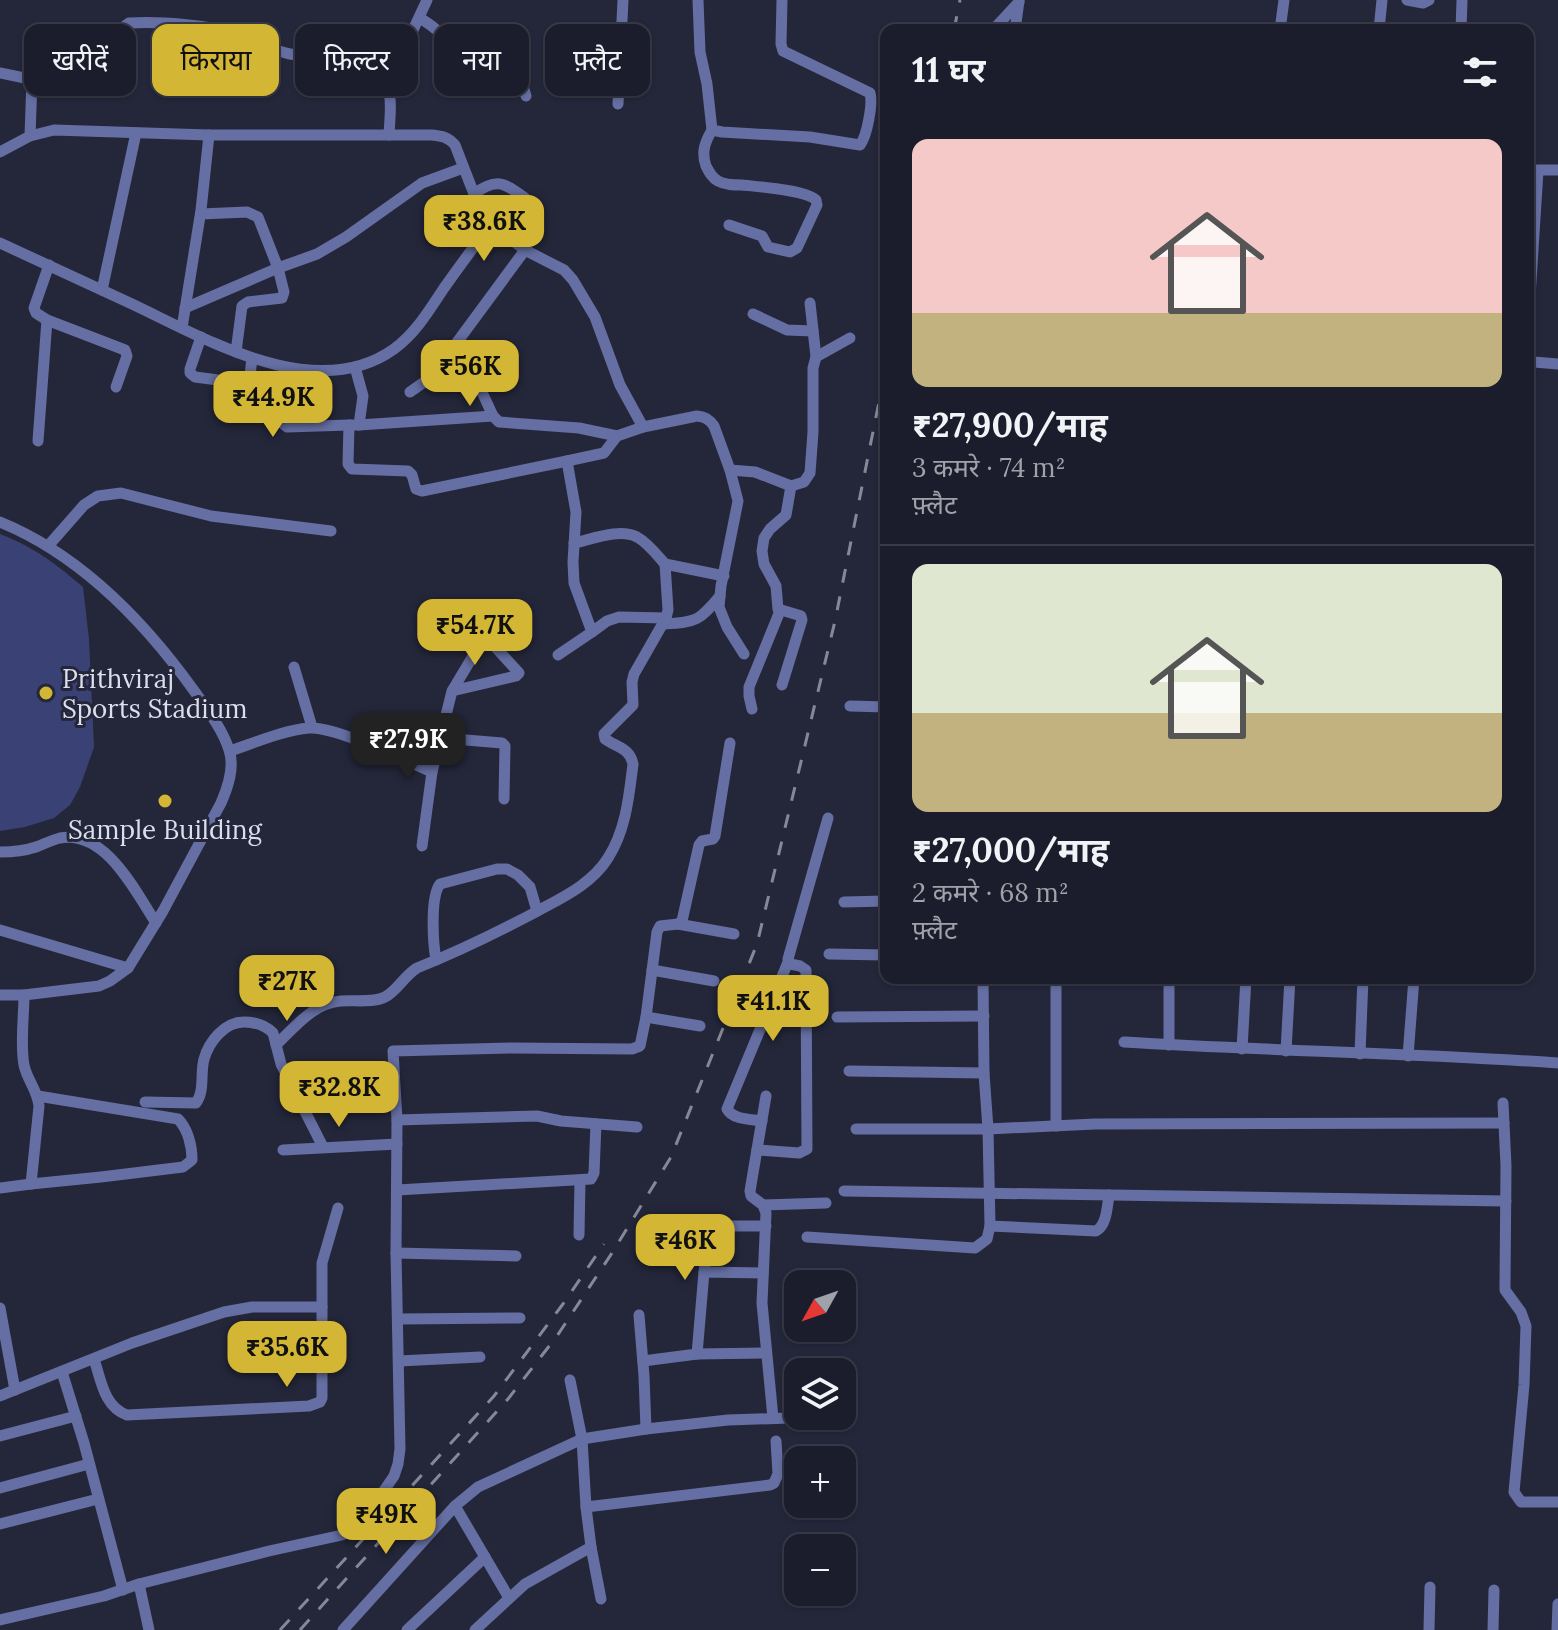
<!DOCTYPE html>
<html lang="hi">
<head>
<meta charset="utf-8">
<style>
  body { margin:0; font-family:Lora,"Noto Sans Devanagari",serif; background:#282a38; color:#f1f3f6; height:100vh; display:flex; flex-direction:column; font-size:30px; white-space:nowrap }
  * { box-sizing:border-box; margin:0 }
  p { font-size:26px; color:#a0a2a9 }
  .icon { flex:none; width:44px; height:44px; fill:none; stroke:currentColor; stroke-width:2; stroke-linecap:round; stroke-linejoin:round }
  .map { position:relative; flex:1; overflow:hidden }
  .side { position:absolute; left:880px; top:24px; width:654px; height:960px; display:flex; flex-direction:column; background:#1b1d2c; border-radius:16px; box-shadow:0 2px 6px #0004,0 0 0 2px #393b48 }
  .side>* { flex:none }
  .hud { position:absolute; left:24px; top:24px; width:736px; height:72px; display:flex; gap:16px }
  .needle { width:52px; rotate:230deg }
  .buttons { position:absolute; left:784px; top:1270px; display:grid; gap:16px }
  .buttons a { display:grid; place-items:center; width:72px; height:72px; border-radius:16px; background:#1b1d2c; box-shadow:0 2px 6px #0004,0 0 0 2px #393b48; font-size:40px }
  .price { position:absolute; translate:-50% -68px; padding:0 18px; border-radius:16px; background:#d4b635; color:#111; font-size:26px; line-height:52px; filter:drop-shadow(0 2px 4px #0008) }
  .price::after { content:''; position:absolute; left:50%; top:48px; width:24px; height:18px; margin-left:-12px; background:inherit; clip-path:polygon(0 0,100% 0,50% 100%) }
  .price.selected { background:#222; color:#fff }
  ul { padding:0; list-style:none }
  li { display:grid; align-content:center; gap:16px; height:424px; padding:0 32px }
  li+li { border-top:2px solid #393b48 }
  li span { display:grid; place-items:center; height:248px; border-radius:16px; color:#555 }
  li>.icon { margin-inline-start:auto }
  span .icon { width:144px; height:144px; fill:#fffc; stroke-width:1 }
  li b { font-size:34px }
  h2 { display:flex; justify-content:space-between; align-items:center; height:96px; padding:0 32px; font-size:34px }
  .tag { padding:0 28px; border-radius:16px; background:#1b1d2c; box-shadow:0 2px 6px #0004,0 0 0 2px #393b48; font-size:28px; line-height:72px }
  .tag.selected { background:#d4b635; color:#111 }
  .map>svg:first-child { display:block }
</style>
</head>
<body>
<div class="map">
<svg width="1558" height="1630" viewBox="0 0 1558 1630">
  <rect width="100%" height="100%" fill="#24273a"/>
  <path fill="#3a4174" d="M0 534C34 547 56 564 83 587L89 639 94 747 80 787 70 805 54 818 25 827 0 831Z"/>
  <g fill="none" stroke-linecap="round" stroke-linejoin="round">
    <g stroke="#656fa3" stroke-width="11">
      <path d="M698 0 700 52 707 84 712 130 722 132 810 137 860 145C867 136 873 104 870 93L783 51 781 44 782 0"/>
      <path d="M1407 0 1423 3 1429 0"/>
      <path d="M420 18C438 30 440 30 447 50L455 54 464 51 500 29H503L508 36 526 96"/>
      <path d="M993 30 1019 2"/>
      <path d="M1015 30 1019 1"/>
      <path d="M1280 30 1284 0"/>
      <path d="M1379 30 1382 0"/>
      <path d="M1461 30 1462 0"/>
      <path d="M376 68 390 65 401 56 427 0"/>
      <path d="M0 73 68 87H80L90 80 100 66 122 28 129 23C160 21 209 25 238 34 256 39 272 51 290 54 316 59 357 49 378 71 395 89 390 112 389 135"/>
      <path d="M618 104 623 0"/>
      <path d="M712 130C705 142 701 152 706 166 709 172 712 178 718 181 725 185 734 185 742 185 760 187 805 190 816 200L817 205 797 248 790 252 768 247 762 236 729 225"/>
      <path d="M30 136 32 80"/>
      <path d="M0 152 30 136 54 130 209 135"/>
      <path d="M1528 170H1558"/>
      <path d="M474 194C497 177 504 183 525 198"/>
      <path d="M201 214 247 212 258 217 278 268 284 292 282 298 248 302 242 306 236 352"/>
      <path d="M0 243C44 263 88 284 132 304 206 339 316 405 394 349 416 333 430 309 444 288 459 267 475 245 491 224L525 250 564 270 573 280 595 317 620 385 643 427 697 416C705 417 709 419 714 426L730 470 738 501 721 586 719 607 727 627 744 654"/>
      <path d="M49 265 34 308 36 313 47 320 125 350 127 356 116 387"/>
      <path d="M102 290 136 133"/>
      <path d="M810 303 816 357"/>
      <path d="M185 308 278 268 317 254 346 237 422 183 463 168"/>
      <path d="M753 314 787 330 813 331"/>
      <path d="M182 328 201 210 209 135H432C442 136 448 137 455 145L474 194 491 224"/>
      <path d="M1528 328 1538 171"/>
      <path d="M201 337 190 369V373L195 377 249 384 252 358"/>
      <path d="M1528 359 1534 362 1558 364"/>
      <path d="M441 364 465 363 470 366 493 416 499 422 579 428 617 436"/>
      <path d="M355 367 363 396 359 425H349L348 464 352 469 408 471 412 475 416 489 422 491 567 461"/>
      <path d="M249 384 250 404 254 408 272 415 287 427 349 425"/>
      <path d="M410 392 427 380 441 364 525 250"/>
      <path d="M359 425 493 416"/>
      <path d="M643 427 617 436 604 453 567 461 576 512 573 562 574 583 592 632 607 621 619 617 666 618"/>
      <path d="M38 441 47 320"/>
      <path d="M730 470 755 472 791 486 786 515 770 529 764 538 762 551 764 564 776 586 778 609 798 615 801 616 802 620 782 685"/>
      <path d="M791 486 804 482 810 473 813 432V368L816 357 850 338"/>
      <path d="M0 522C81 555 145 622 195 692 207 709 223 730 229 750 235 767 228 787 221 803L163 911 128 968 110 981 99 986 24 995H0"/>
      <path d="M574 543C593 539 619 528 637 537 648 543 657 555 665 564"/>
      <path d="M48 546 84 505 98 496 121 493 211 516 331 531"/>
      <path d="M664 624C697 622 699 621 720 596"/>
      <path d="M558 655 592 632"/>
      <path d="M294 667 312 727"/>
      <path d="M850 706 886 707"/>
      <path d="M752 709 749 696V687L780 611"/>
      <path d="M442 738 502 743 505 746 504 799"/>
      <path d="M230 751C254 743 284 730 309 728 335 726 404 760 432 772L452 691 482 641 488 639 519 673 516 676 452 691"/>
      <path d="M422 846 432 772"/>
      <path d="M0 852C13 852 24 851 36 847 44 844 52 840 60 838 106 830 135 891 156 923"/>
      <path d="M844 902 886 901"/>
      <path d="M678 924 734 934"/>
      <path d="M0 930 128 968"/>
      <path d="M829 954 886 955"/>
      <path d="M436 960C433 943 430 897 440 884L497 869H507L518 875 530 887 537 911"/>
      <path d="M652 970 714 981"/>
      <path d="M983 978 984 1073 988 1129 990 1226"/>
      <path d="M1056 978V1126"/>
      <path d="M646 1017 700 1026"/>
      <path d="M837 1017 984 1016"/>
      <path d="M1124 1042C1269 1051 1414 1053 1558 1063"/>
      <path d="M276 1045C295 1027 313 1003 341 1001 355 1000 373 1003 385 997 397 991 404 976 417 968 457 952 496 933 534 913 561 898 591 885 608 858 626 830 629 796 633 764 630 748 616 747 605 739L604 734 633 705 632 682 634 674 666 618 668 610 665 564 724 576"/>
      <path d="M1169 1045V978"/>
      <path d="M1242 1049 1246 978"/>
      <path d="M1286 1051 1290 978"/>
      <path d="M1360 1054 1363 978"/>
      <path d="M1408 1056 1414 978"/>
      <path d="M849 1071 984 1073"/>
      <path d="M766 1096 750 1191 751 1196 763 1205 766 1213 762 1303 773 1418"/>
      <path d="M145 1102 196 1103C205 1091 200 1074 204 1059 209 1042 224 1022 244 1022 255 1022 265 1025 273 1033L281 1064 323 1147"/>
      <path d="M1503 1103 1506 1166 1505 1284V1290L1521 1312 1526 1326 1524 1385 1514 1492 1521 1502H1558"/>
      <path d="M397 1120 537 1116 561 1121 637 1127"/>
      <path d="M762 1121C751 1119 733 1120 727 1109L788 962"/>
      <path d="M856 1129H988L1095 1124 1504 1123"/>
      <path d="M283 1150 397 1144"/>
      <path d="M757 1150 799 1153 807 1149 806 970 800 966 790 964 788 959 828 818"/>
      <path d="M31 1184 101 1177 183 1167 192 1160C192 1146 188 1129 178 1119L38 1096"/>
      <path d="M0 1188 31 1184 39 1106C37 1089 27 1080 24 1065 20 1044 24 1016 24 995"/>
      <path d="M397 1190 591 1179 594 1173 596 1124"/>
      <path d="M844 1191 1506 1201"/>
      <path d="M763 1205 826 1203"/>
      <path d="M579 1235 580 1180"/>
      <path d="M807 1237 975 1248 987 1239 990 1226 1096 1231C1107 1225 1107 1207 1109 1195"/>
      <path d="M396 1253 516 1256"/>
      <path d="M704 1272 708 1238 713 1228 720 1226H766"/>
      <path d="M0 1308 15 1390"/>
      <path d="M639 1315 644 1376 646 1429"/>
      <path d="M399 1319 520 1318"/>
      <path d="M697 1354 766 1353"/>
      <path d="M94 1359C101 1380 104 1407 127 1415L309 1406 320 1402 322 1398V1263L338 1208"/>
      <path d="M399 1361 480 1357"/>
      <path d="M643 1361 697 1354 704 1272 763 1273"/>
      <path d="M62 1372 84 1443 123 1590"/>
      <path d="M0 1396 132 1343 224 1312 252 1307H322"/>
      <path d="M0 1436 76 1416"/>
      <path d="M0 1488 89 1464"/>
      <path d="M586 1507 770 1485 774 1483 778 1474 776 1441"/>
      <path d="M0 1524 98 1499"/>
      <path d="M591 1547 601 1599"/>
      <path d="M139 1584 149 1630"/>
      <path d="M509 1598 455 1506 478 1487 582 1439 646 1429 728 1420 789 1418"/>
      <path d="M0 1620 104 1596 139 1584 269 1551 342 1535 363 1518 383 1492 394 1476 398 1464 400 1449 396 1253 397 1120 393 1051 511 1048 632 1049 640 1046 646 1017 657 932 660 926 678 924 682 921 699 845 702 841 713 839 715 836 730 743"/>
      <path d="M343 1630 455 1506"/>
      <path d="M407 1630 485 1557"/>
      <path d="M475 1630 525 1584 591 1547 586 1507 582 1439 570 1380"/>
      <path d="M1429 1630 1430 1587"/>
      <path d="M1493 1630 1494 1590"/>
      <path d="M1557 1630 1558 1604"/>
    </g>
    <g stroke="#858897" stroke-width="3" stroke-dasharray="14 14" stroke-linecap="butt">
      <path d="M954 30 960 0"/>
      <path d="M280 1630 494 1396 563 1304 604 1244"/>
      <path d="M300 1630 508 1399 557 1336 612 1253 671 1157 757 944 835 621 886 367"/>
    </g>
  </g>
  <g fill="#d4b635" stroke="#24273a" stroke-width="3">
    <circle cx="46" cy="693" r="8"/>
    <circle cx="165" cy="801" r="8"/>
  </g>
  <g text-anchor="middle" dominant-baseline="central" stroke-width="6" stroke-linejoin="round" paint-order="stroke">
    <g font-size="26" fill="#dbdeeb" stroke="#24273a" text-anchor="start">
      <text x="62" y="678">Prithviraj<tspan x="62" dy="30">Sports Stadium</tspan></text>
      <text x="165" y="829" text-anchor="middle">Sample Building</text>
    </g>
  </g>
</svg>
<div class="buttons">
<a><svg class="needle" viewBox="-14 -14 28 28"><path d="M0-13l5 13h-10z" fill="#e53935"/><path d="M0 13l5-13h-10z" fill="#a0a2a9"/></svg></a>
<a><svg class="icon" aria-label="layers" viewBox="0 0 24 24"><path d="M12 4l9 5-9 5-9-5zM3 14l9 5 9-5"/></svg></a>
<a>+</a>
<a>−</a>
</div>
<b class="price" style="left:484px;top:263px">₹38.6K</b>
<b class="price" style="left:470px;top:408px">₹56K</b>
<b class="price" style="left:273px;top:439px">₹44.9K</b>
<b class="price" style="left:475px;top:667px">₹54.7K</b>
<b class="price selected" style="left:408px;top:781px">₹27.9K</b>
<b class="price" style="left:287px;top:1023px">₹27K</b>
<b class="price" style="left:773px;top:1043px">₹41.1K</b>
<b class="price" style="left:339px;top:1129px">₹32.8K</b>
<b class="price" style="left:685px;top:1282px">₹46K</b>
<b class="price" style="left:287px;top:1389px">₹35.6K</b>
<b class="price" style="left:386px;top:1556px">₹49K</b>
<div class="hud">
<a class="tag">खरीदें</a>
<a class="tag selected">किराया</a>
<a class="tag">फ़िल्टर</a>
<a class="tag">नया</a>
<a class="tag">फ़्लैट</a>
</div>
<section class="side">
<h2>11 घर<svg class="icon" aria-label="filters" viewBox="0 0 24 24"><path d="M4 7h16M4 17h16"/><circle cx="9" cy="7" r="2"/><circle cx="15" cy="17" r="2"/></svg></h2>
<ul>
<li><span style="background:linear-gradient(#f6c9c9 70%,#c2b280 0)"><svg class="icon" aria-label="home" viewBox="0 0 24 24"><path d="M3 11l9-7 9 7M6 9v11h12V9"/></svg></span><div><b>₹27,900/माह</b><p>3 कमरे · 74 m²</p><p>फ़्लैट</p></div></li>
<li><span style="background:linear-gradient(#dfe7d0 60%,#c2b280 0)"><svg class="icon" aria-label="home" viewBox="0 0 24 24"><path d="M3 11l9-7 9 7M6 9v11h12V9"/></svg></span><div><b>₹27,000/माह</b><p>2 कमरे · 68 m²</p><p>फ़्लैट</p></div></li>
</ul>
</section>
</div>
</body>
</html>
